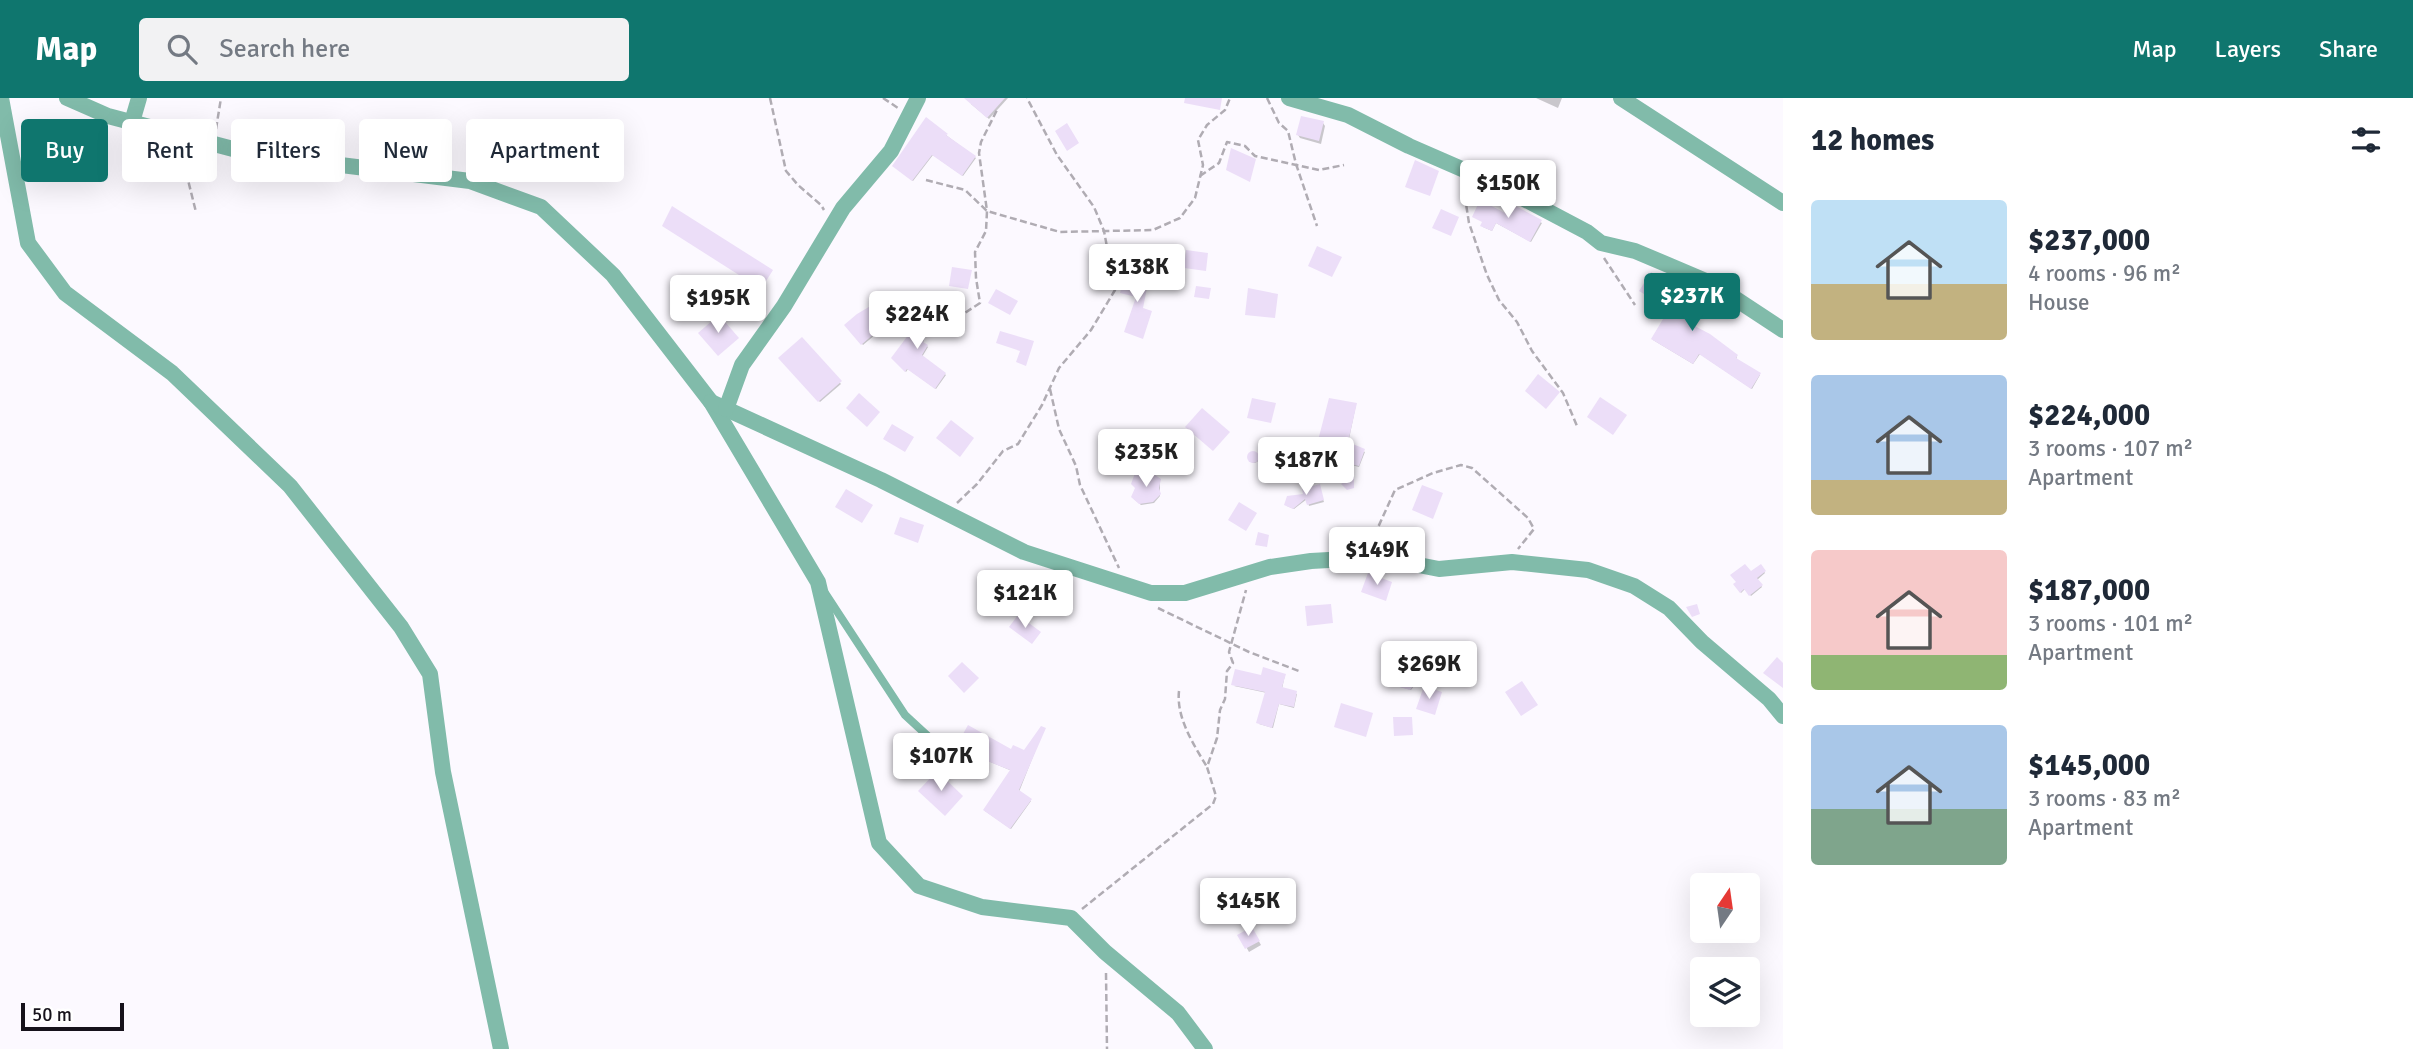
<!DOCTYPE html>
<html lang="en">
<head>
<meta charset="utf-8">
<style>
  body { margin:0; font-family:Signika,sans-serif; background:#f2f2f3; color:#1f2937; height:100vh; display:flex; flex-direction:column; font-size:26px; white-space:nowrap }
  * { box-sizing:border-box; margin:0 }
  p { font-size:23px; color:#747a83 }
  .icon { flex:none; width:38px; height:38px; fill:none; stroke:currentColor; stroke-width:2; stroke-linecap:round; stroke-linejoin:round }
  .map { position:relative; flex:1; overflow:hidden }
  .drawer { display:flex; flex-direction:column; background:#fff; width:630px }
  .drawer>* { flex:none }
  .top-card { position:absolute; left:21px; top:21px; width:665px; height:63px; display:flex; gap:14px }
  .needle { width:46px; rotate:13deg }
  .tools { position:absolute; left:1690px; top:775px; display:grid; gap:14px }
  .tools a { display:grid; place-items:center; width:70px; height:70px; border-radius:7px; background:#fff; box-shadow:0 7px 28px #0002; font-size:35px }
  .scale { position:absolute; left:21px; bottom:18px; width:103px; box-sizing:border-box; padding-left:7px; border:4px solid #16121b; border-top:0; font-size:19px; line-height:24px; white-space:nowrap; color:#16121b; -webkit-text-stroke:5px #fff; paint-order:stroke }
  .price { position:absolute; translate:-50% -60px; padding:0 16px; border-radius:7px; background:#fff; color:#222; font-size:23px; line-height:46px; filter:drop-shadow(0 2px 4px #0008) }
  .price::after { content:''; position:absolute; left:50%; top:42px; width:21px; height:16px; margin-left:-10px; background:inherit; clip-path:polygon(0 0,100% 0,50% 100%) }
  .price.current { background:#0f766e; color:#fff }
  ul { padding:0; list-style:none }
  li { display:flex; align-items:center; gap:21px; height:175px; padding:0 28px }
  li span { display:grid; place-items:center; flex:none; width:196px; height:140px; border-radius:7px; color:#555 }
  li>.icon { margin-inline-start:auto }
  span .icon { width:84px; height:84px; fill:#fffc; stroke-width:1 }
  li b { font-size:30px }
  h2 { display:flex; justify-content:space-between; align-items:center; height:84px; padding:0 28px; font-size:30px }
  .tag { padding:0 24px; border-radius:7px; background:#fff; box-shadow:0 7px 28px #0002; font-size:24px; line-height:63px }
  .tag.current { background:#0f766e; color:#fff }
  header { display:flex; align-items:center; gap:42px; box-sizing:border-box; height:98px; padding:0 35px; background:#0f766e; color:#fff }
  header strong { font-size:33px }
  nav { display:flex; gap:38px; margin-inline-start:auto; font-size:24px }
  .search { width:490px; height:63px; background:#f2f2f3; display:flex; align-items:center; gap:18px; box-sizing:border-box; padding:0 24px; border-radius:7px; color:#747a83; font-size:26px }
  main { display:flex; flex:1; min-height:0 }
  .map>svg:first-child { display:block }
</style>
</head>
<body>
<header>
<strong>Map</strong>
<div class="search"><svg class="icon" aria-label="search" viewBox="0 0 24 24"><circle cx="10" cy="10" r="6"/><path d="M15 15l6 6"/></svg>Search here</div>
<nav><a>Map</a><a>Layers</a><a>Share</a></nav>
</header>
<main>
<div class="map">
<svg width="1783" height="951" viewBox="0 0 1783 951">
  <rect width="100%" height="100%" fill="#fcf9ff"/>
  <g fill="#0003">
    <path d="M973 0H1008L989 21 971 6Z"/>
    <path d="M1536 0H1562L1558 10Z"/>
    <path d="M1323 25 1325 28 1321 46 1300 40 1298 37Z"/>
    <path d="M946 37 976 60 963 78 933 57 913 83 895 69Z"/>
    <path d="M1513 109 1542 125 1531 144 1496 125 1492 133 1483 129 1484 124 1507 118Z"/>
    <path d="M1687 189 1675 215 1687 222V226L1737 258 1736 262 1760 277 1752 291 1700 256 1693 266 1653 242 1670 212 1642 194Z"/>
    <path d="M889 199 898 214 869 231 875 237 863 247 846 228Z"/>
    <path d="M930 223 923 245 928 249 922 259 946 277 936 291 908 271 906 274 894 261 911 236 904 233Z"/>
    <path d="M802 241 841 286 820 304 780 260Z"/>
    <path d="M1356 307 1348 346 1365 354 1359 369 1332 362 1327 384 1318 382 1322 360 1316 358Z"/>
    <circle cx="1254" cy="360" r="5"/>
    <path d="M1147 382H1160V398L1154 405 1141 407 1134 401Z"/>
    <path d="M1319 389 1324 404 1309 408 1307 401 1294 411 1287 408Z"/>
    <path d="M1761 469 1765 475 1757 482 1762 489 1751 498 1745 491 1741 495 1735 487Z"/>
    <path d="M1428 569 1411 592 1394 587 1405 573Z"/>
    <path d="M1285 577 1282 591 1297 596 1294 610 1279 606 1273 630 1259 626 1267 595 1234 588 1262 579Z"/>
    <path d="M1044 631 1019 694 1031 703 1011 731 985 713 1012 673 988 663 985 669 956 653 1025 654Z"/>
    <path d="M1252 831 1261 847 1249 854 1240 838Z"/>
  </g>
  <g fill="#ecdef8">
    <path d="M964 0H1005L987 20Z"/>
    <path d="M1185 0H1222L1220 12 1184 5Z"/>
    <path d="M1301 18 1324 23 1319 43 1296 37Z"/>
    <path d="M926 19 948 36 946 37 976 58 962 78 932 57 912 83 892 68Z"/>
    <path d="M1067 25 1079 45 1067 53 1055 33Z"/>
    <path d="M1231 50 1256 61 1250 84 1226 72Z"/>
    <path d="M1415 62 1439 73 1430 98 1405 89Z"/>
    <path d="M1480 102 1507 116 1512 106 1542 122 1530 144 1496 125 1492 133 1480 128 1482 124 1472 119Z"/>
    <path d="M672 108 773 172 761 191 662 128Z"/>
    <path d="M1441 111 1459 119 1451 138 1432 130Z"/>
    <path d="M1317 148 1342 159 1332 179 1308 168Z"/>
    <path d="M1186 152 1208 155 1206 173 1184 170Z"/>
    <path d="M952 169 972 172 968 191 949 188Z"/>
    <path d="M1125 174 1149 180 1143 210 1152 213 1143 241 1124 234 1136 199 1120 195Z"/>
    <path d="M1651 174 1675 189 1678 183 1689 187 1675 213 1689 221 1687 224 1710 236 1738 257 1736 260 1761 275 1751 291 1699 256 1693 266 1651 241 1669 211 1639 193Z"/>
    <path d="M1196 188 1211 190 1209 201 1194 199Z"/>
    <path d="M1248 190 1278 196 1275 220 1245 217Z"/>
    <path d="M996 191 1018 203 1010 217 988 205Z"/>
    <path d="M889 197 899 212 870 229 875 235 861 247 844 227 857 216Z"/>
    <path d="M908 213 931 221 923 244 928 247 922 257 946 275 935 291 907 271 905 274 891 260 909 236 902 233Z"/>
    <path d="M719 217 739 240 718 258 698 235Z"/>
    <path d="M1000 233 1034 243 1026 268 1016 264 1020 253 996 245Z"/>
    <path d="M802 239 842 283 818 304 778 260Z"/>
    <path d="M1538 276 1560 294 1546 311 1525 293Z"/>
    <path d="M859 295 880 314 867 329 846 310Z"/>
    <path d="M1600 299 1627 317 1613 337 1587 319Z"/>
    <path d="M1252 300 1276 305 1271 325 1247 320Z"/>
    <path d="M1329 300 1357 305 1348 344 1365 351 1359 368 1332 362 1327 384 1315 381 1320 359 1314 358Z"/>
    <path d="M1202 310 1230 334 1213 353 1185 329Z"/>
    <path d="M951 322 974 340 960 359 936 340Z"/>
    <path d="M892 326 914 339 905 354 883 341Z"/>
    <circle cx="1253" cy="359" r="6"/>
    <path d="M1135 375 1147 380 1152 375 1161 381 1159 390 1161 396 1153 404 1139 406 1131 399 1135 390 1131 386Z"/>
    <path d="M1354 378V390L1347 392 1341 386Z"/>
    <path d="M1320 386 1324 402 1307 407 1305 401 1293 411 1284 407 1287 398 1303 396 1302 391Z"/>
    <path d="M1422 387 1443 395 1433 421 1412 412Z"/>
    <path d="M846 391 873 407 862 425 835 409Z"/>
    <path d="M1239 404 1257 415 1246 433 1228 422Z"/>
    <path d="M900 419 924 427 918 445 894 436Z"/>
    <path d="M1258 434 1269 437 1267 449 1255 447Z"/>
    <path d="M1745 466 1751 473 1761 466 1766 473 1757 480 1763 487 1749 498 1744 491 1740 495 1733 486 1736 484 1730 477Z"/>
    <path d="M1368 475 1392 484 1386 503 1361 494Z"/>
    <path d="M1331 506 1333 525 1307 528 1305 508Z"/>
    <path d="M1697 506 1700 516 1692 519 1686 509Z"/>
    <path d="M1018 517 1041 534 1032 546 1009 529Z"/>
    <path d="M1415 557 1429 568 1410 592 1392 587V568L1404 571Z"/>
    <path d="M1777 559 1783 565V590L1763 575Z"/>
    <path d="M962 564 979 580 964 595 948 578Z"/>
    <path d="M1263 569 1286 576 1282 589 1297 593 1294 609 1279 606 1272 630 1256 625 1265 594 1231 587 1235 571 1261 577Z"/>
    <path d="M1522 583 1538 607 1521 618 1505 594Z"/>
    <path d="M1424 588 1442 594 1435 617 1416 611Z"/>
    <path d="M1341 605 1373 615 1366 639 1334 629Z"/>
    <path d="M1393 619H1412L1413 637 1394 638Z"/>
    <path d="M968 627 1011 651 1013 647 1024 652 1041 628 1046 630 1019 692 1032 701 1010 731 983 712 1010 672 987 663 984 669 954 652Z"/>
    <path d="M937 673 963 698 945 718 918 693Z"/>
    <path d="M1252 829 1260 843 1245 851 1237 837Z"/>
  </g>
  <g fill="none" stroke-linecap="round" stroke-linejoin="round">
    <g stroke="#b0acb3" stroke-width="2.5" stroke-dasharray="7 3.5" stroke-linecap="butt">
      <path d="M770 0 786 73 798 87 821 107 824 112"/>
      <path d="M883 0 898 10"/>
      <path d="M1267 0 1279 25 1288 33 1296 66 1317 128"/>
      <path d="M216 31 221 0"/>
      <path d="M181 54 196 114"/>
      <path d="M1200 78 1219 65 1227 44 1245 48 1255 58 1319 72 1344 67"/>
      <path d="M926 82 965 92 987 113 1060 134 1153 132 1180 120 1195 100 1203 67 1198 42 1207 27 1225 12 1230 0"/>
      <path d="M1463 87 1469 125 1487 177 1499 202 1517 224 1532 253 1563 295 1577 328"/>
      <path d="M1604 160 1635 207"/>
      <path d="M948 226 980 205 976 180 975 154 986 133 987 113 979 55 981 44 997 12"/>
      <path d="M1050 291 1059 331 1076 368 1080 387 1119 470"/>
      <path d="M957 405 977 386 1003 353 1018 346 1042 307 1059 270 1091 232 1115 192 1104 133 1094 109 1057 57 1027 0"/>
      <path d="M1370 447 1395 392 1433 375 1461 367 1472 370 1528 420 1534 431 1518 451"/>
      <path d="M1158 510 1249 554 1299 573"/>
      <path d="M1179 593C1176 620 1194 647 1207 669"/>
      <path d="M1082 811 1213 706 1216 698 1207 669 1217 640 1220 612 1225 601 1227 573 1233 565 1229 554 1246 492"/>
      <path d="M1106 875 1107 951"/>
    </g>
    <path stroke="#81bbaa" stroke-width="8" d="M825 495 905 617 957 665"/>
    <g stroke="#81bbaa" stroke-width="16">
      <path d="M1 0 28 145 65 195 172 275 290 388 401 529 430 576 443 674 501 951"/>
      <path d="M67 0 108 18 252 56 470 83 541 109 613 177 711 304 818 484 879 745 919 788 982 809 1071 820 1105 854 1178 915 1205 951"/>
      <path d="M1289 0 1348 17 1409 48 1494 85 1587 134 1601 145 1635 153 1713 186 1783 232"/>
      <path d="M1621 0 1783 105"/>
      <path d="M132 24 139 0"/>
      <path d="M711 304 881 382 1024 454 1151 495H1185L1270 469 1311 463 1365 460 1393 462 1439 471 1512 464 1588 472 1634 488 1669 510 1702 544 1769 601 1783 618"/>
      <path d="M726 311 742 267 784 208 843 110 891 53 918 0"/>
    </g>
  </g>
</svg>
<div class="tools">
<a><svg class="needle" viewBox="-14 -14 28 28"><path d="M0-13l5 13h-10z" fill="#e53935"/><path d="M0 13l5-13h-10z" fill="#747a83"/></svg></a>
<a><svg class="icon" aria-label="layers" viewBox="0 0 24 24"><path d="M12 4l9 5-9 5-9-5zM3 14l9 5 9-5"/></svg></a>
</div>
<div class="scale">50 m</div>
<b class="price" style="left:1508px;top:122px">$150K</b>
<b class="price" style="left:1137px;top:206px">$138K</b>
<b class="price current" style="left:1692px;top:235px">$237K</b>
<b class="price" style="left:718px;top:237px">$195K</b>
<b class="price" style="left:917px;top:253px">$224K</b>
<b class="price" style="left:1146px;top:391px">$235K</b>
<b class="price" style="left:1306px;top:399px">$187K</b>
<b class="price" style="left:1377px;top:489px">$149K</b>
<b class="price" style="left:1025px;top:532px">$121K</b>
<b class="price" style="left:1429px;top:603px">$269K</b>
<b class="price" style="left:941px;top:695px">$107K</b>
<b class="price" style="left:1248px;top:840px">$145K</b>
<div class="top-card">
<a class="tag current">Buy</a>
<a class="tag">Rent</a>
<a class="tag">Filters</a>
<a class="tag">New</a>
<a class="tag">Apartment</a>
</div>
</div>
<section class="drawer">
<h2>12 homes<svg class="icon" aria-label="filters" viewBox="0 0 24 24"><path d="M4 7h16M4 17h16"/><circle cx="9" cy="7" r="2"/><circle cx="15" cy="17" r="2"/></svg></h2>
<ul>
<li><span style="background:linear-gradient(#bfe0f5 60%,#c2b280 0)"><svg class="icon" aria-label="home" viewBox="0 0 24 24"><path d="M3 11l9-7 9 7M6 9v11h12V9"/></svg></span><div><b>$237,000</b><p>4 rooms · 96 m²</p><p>House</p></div></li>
<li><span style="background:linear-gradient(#a9c7e8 75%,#c2b280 0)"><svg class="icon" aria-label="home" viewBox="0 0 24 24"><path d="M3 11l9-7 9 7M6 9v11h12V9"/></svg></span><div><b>$224,000</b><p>3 rooms · 107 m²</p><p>Apartment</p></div></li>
<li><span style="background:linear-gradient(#f6c9c9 75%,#8fb573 0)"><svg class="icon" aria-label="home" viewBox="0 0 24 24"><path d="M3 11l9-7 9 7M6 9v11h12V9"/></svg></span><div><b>$187,000</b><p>3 rooms · 101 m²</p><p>Apartment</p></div></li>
<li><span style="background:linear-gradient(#a9c7e8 60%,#7fa58c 0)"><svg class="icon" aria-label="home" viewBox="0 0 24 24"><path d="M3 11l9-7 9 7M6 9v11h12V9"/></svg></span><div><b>$145,000</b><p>3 rooms · 83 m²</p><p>Apartment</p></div></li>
</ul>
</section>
</main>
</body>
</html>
